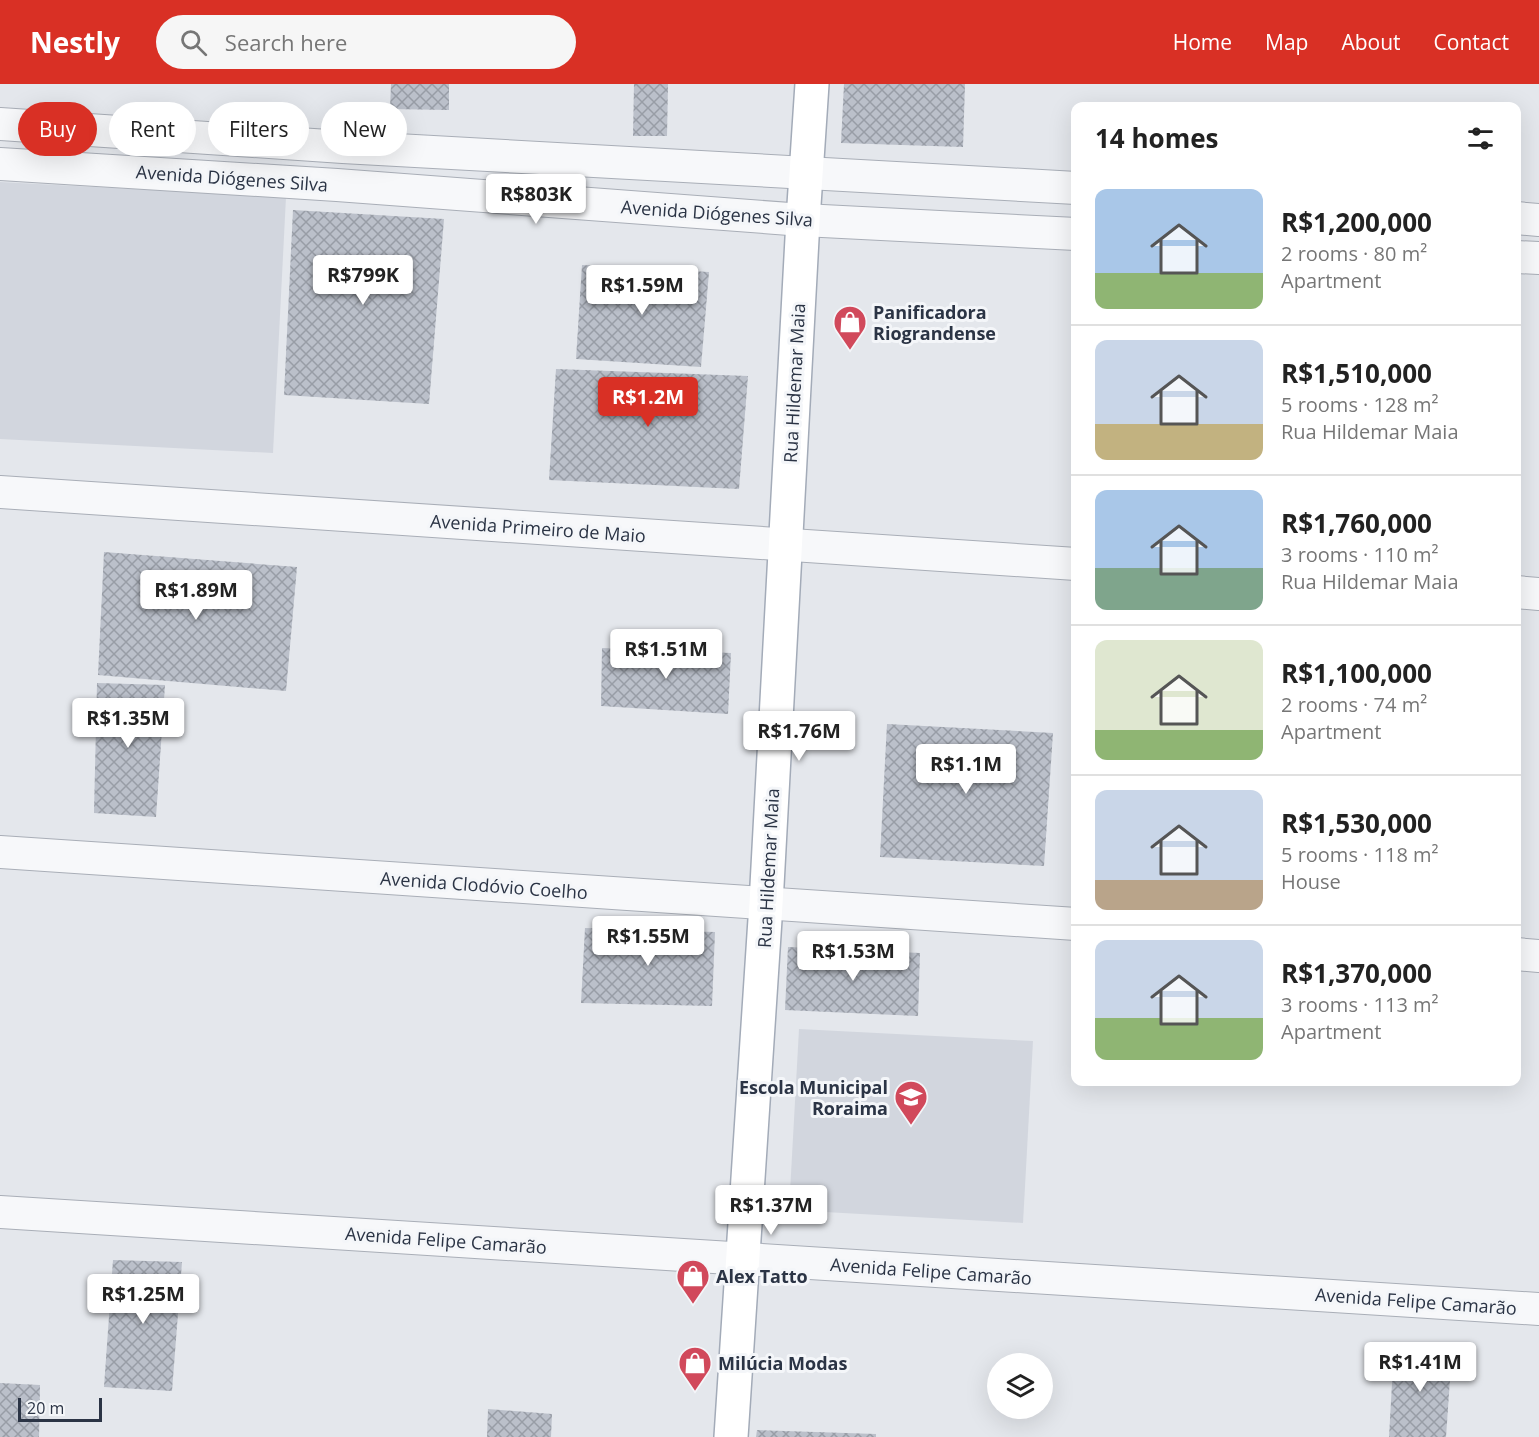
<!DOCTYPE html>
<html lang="en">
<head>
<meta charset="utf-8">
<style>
  body { margin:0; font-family:"Open Sans",sans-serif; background:#f6f6f6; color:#222; height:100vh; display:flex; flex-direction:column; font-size:22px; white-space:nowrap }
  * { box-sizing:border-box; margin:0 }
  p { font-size:20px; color:#767676 }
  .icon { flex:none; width:33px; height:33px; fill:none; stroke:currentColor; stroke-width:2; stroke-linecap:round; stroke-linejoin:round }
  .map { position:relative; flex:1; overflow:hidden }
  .panel { position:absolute; left:1071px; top:18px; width:450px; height:984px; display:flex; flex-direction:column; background:#fff; border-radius:12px; box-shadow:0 6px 24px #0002 }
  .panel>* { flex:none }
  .hud { position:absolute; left:18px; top:18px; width:570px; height:54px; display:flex; gap:12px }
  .tools { position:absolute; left:987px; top:1269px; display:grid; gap:12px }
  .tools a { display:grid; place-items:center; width:66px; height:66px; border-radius:50%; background:#fff; box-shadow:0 6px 24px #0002; font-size:30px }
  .scale { position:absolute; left:18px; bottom:15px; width:84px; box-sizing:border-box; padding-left:6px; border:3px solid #2b3445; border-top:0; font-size:16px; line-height:21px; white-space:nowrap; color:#2b3445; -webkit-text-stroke:4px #f4f6f9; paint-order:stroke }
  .price { position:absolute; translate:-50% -51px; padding:0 14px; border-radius:6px; background:#fff; color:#222; font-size:20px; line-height:39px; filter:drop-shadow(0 2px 3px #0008) }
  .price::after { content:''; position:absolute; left:50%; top:36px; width:18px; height:14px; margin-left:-9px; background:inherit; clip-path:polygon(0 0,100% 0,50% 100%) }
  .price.current { background:#d93025; color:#fff }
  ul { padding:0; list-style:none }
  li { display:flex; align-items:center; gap:18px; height:150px; padding:0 24px }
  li+li { border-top:2px solid #e0e0e0 }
  li span { display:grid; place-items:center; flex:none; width:168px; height:120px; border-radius:12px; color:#555 }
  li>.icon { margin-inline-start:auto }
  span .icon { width:72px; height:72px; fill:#fffc; stroke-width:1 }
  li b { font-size:26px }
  h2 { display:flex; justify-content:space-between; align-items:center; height:72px; padding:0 24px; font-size:26px }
  .chip { padding:0 21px; border-radius:27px; background:#fff; box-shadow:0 6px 24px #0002; font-size:21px; line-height:54px }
  .chip.current { background:#d93025; color:#fff }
  header { display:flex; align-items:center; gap:36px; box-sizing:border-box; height:84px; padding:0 30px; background:#d93025; color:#fff }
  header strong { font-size:28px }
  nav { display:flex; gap:33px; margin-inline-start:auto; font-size:21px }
  .search { width:420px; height:54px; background:#f6f6f6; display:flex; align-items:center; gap:15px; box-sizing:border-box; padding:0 21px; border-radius:33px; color:#767676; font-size:22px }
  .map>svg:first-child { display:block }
</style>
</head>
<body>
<header>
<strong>Nestly</strong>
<div class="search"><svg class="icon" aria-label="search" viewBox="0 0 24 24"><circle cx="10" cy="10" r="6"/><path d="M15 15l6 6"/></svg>Search here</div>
<nav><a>Home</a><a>Map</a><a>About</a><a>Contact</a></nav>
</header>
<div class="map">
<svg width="1539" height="1353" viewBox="0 0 1539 1353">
  <defs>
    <pattern id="building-cross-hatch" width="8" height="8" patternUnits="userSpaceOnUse" patternTransform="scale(1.5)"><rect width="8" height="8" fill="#bbc0ca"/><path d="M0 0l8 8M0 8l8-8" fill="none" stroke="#989da6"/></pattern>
  </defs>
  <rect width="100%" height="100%" fill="#e4e7ec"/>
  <g fill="#d2d6de">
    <path d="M0 98 286 113 273 369 0 355Z"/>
    <path d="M799 945 1033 957 1023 1139 789 1126Z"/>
  </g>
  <g fill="url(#building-cross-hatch)">
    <path d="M391 0H449V26L390 25Z"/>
    <path d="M634 0H668L667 52H633Z"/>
    <path d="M844 0H965L963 63 841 59Z"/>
    <path d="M293 126 444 135 429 320 284 311Z"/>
    <path d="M582 181 709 188 701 283 576 275Z"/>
    <path d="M556 285 748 292 739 405 549 396Z"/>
    <path d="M104 468 297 483 286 607 98 591Z"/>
    <path d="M602 564 731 569 728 630 601 622Z"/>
    <path d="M97 599 165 601 156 733 94 729Z"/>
    <path d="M887 640 1053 649 1044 782 880 773Z"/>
    <path d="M585 844 715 848 712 922 581 919Z"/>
    <path d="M788 863 920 869 918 932 785 926Z"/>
    <path d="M113 1176 182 1178 172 1307 104 1303Z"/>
    <path d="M1394 1264 1452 1266 1446 1353H1389Z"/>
    <path d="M0 1299 40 1301 39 1353H0Z"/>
    <path d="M488 1325 552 1330 551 1353H487Z"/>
    <path d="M757 1346 876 1350V1353H756Z"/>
  </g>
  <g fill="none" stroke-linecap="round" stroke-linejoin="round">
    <g stroke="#a9aeb7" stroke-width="34">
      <g id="minor">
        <path d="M0 40 343 63 1076 104"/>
        <path d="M0 80 337 101 803 136 1076 150"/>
        <path d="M1516 134 1539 136"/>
        <path d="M1516 173 1539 174"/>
        <path d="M0 408 1076 480"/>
        <path d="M1516 508 1539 510"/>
        <path d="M0 768 1076 840"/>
        <path d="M1516 870 1539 872"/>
        <path d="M0 1128 1539 1225"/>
      </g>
    </g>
    <g stroke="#a3abb8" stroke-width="36">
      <path id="major" d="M731 1353 766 820 803 136 812 0"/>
    </g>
    <use href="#minor" stroke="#f7f8fa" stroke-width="32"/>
    <use href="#major" stroke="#fff" stroke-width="33"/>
  </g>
  <defs>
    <g id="shop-pin" transform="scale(1.725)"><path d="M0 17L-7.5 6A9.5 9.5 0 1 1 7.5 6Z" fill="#d1495b" stroke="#f4f6f9"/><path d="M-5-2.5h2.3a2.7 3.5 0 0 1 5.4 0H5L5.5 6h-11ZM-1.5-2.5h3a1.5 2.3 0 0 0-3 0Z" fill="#fff"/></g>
    <g id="school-pin" transform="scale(1.725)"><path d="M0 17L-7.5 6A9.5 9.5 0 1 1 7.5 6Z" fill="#d1495b" stroke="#f4f6f9"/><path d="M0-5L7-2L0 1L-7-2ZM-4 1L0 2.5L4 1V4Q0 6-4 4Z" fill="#fff"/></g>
  </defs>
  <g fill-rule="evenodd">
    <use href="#shop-pin" x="850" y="238"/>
    <use href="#school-pin" x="911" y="1013"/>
    <use href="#shop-pin" x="693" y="1192"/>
    <use href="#shop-pin" x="695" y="1279"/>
  </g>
  <g text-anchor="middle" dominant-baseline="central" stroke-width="6" stroke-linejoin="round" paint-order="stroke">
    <g font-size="18" fill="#2b3445" stroke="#f4f6f9">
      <text transform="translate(232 94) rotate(4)">Avenida Diógenes Silva</text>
      <text transform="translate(717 129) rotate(4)">Avenida Diógenes Silva</text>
      <text transform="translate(794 299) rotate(-87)">Rua Hildemar Maia</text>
      <text transform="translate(538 444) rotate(4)">Avenida Primeiro de Maio</text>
      <text transform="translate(768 784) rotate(-87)">Rua Hildemar Maia</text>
      <text transform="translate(484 801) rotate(4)">Avenida Clodóvio Coelho</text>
      <text transform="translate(446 1156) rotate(4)">Avenida Felipe Camarão</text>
      <text transform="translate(931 1187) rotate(4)">Avenida Felipe Camarão</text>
      <text transform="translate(1416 1217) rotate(4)">Avenida Felipe Camarão</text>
    </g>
    <g font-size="18" font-weight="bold" fill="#2b3445" stroke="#f4f6f9" text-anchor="start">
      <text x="873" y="228">Panificadora<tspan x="873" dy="21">Riograndense</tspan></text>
      <text x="888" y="1003" text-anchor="end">Escola Municipal<tspan x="888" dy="21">Roraima</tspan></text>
      <text x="716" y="1192">Alex Tatto</text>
      <text x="718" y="1279">Milúcia Modas</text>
    </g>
  </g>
</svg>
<div class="tools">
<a><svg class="icon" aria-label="layers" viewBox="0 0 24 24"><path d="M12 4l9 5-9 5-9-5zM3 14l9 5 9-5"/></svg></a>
</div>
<div class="scale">20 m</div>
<b class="price" style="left:536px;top:141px">R$803K</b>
<b class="price" style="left:363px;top:222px">R$799K</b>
<b class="price" style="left:642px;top:232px">R$1.59M</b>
<b class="price current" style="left:648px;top:344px">R$1.2M</b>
<b class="price" style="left:196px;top:537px">R$1.89M</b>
<b class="price" style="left:666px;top:596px">R$1.51M</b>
<b class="price" style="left:128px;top:665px">R$1.35M</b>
<b class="price" style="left:799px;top:678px">R$1.76M</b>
<b class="price" style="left:966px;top:711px">R$1.1M</b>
<b class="price" style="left:648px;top:883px">R$1.55M</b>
<b class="price" style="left:853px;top:898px">R$1.53M</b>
<b class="price" style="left:771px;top:1152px">R$1.37M</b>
<b class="price" style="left:143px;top:1241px">R$1.25M</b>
<b class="price" style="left:1420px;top:1309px">R$1.41M</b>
<div class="hud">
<a class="chip current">Buy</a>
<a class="chip">Rent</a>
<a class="chip">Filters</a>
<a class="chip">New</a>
</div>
<section class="panel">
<h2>14 homes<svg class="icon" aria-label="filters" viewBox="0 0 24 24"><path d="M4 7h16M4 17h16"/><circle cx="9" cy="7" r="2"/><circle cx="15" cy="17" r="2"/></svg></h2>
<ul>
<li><span style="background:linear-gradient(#a9c7e8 70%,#8fb573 0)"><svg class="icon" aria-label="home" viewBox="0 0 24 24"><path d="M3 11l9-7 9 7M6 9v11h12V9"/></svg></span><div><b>R$1,200,000</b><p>2 rooms · 80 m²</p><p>Apartment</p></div></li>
<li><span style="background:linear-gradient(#c9d6e8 70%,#c2b280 0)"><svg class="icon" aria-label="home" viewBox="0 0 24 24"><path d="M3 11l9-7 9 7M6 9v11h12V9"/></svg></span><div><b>R$1,510,000</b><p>5 rooms · 128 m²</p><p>Rua Hildemar Maia</p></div></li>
<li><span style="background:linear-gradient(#a9c7e8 65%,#7fa58c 0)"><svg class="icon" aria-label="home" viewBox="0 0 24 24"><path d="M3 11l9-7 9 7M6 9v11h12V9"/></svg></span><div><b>R$1,760,000</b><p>3 rooms · 110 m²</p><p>Rua Hildemar Maia</p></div></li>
<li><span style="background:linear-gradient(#dfe7d0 75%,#8fb573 0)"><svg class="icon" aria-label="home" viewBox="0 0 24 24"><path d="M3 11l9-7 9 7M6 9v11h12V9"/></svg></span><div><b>R$1,100,000</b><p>2 rooms · 74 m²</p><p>Apartment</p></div></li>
<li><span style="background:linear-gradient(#c9d6e8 75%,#b9a48a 0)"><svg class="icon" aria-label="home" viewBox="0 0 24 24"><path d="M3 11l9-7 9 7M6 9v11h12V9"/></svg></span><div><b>R$1,530,000</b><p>5 rooms · 118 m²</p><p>House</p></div></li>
<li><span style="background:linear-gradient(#c9d6e8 65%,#8fb573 0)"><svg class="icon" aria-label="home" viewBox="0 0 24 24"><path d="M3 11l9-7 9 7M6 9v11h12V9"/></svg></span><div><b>R$1,370,000</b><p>3 rooms · 113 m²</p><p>Apartment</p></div></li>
</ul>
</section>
</div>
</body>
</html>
